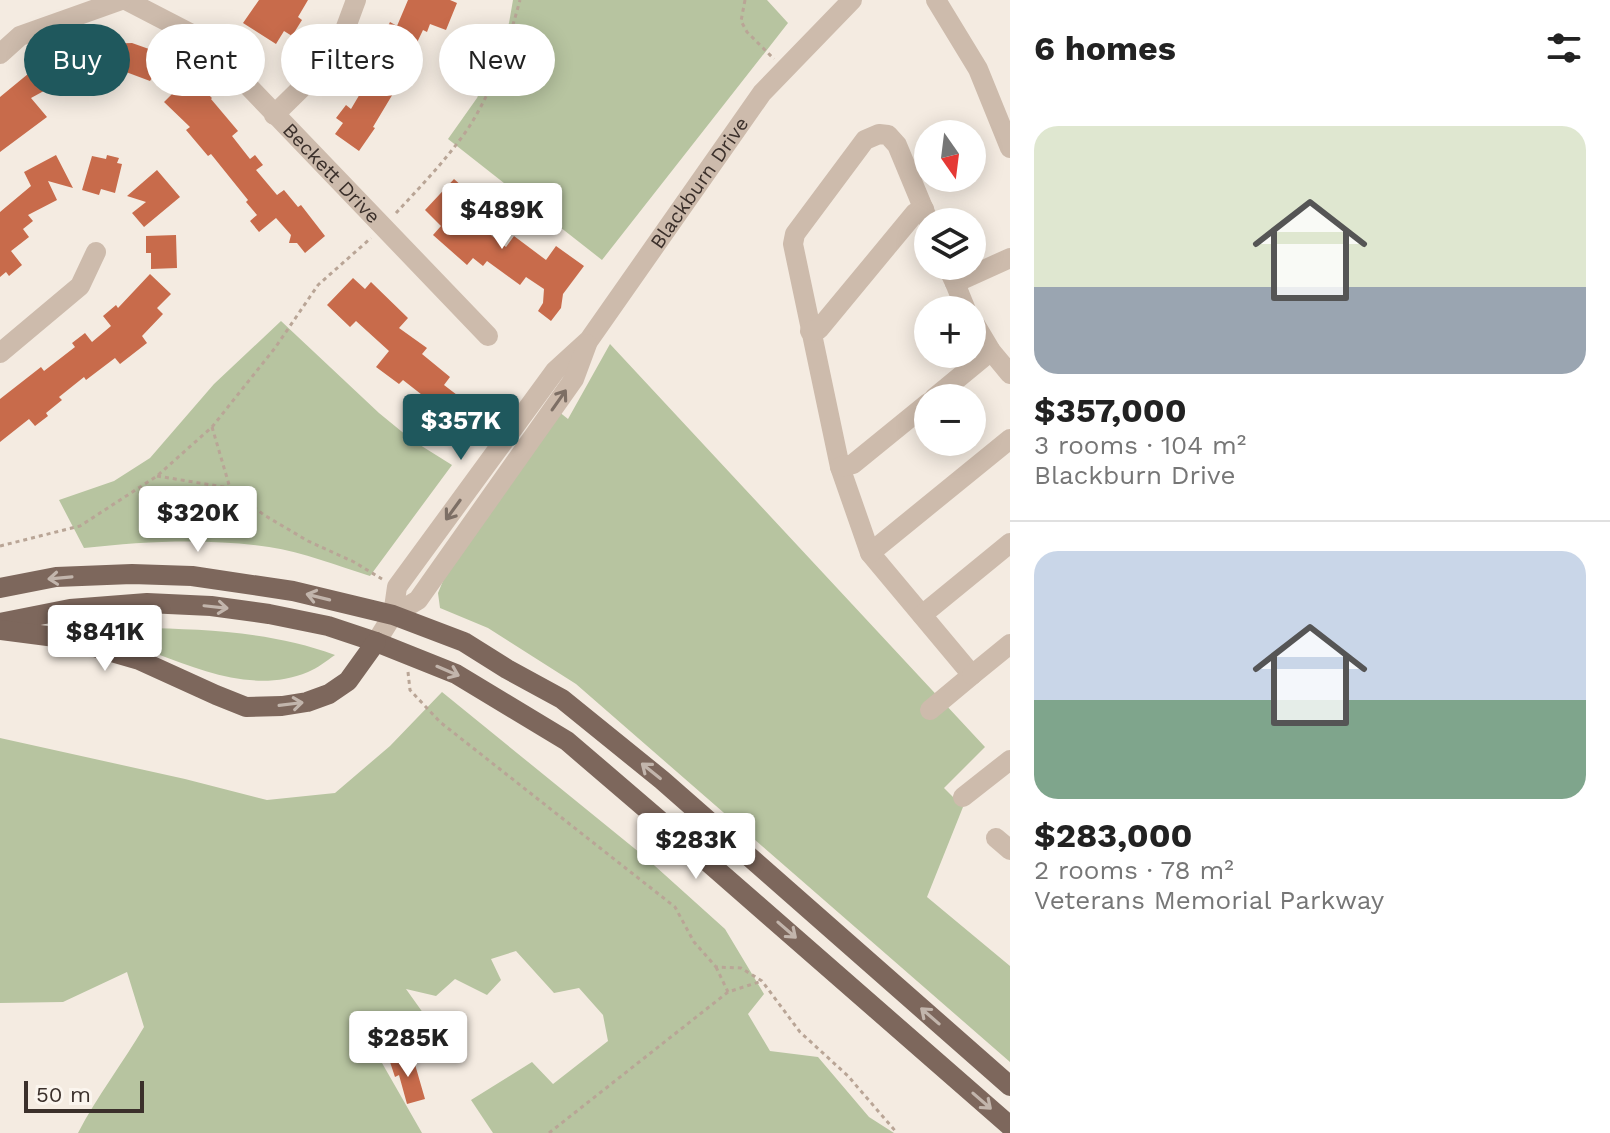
<!DOCTYPE html>
<html lang="en">
<head>
<meta charset="utf-8">
<style>
  body { margin:0; font-family:"Work Sans",sans-serif; background:#f2f2f2; color:#222; height:100vh; display:flex; flex-direction:column; font-size:30px; white-space:nowrap }
  * { box-sizing:border-box; margin:0 }
  p { font-size:26px; color:#767676 }
  .icon { flex:none; width:44px; height:44px; fill:none; stroke:currentColor; stroke-width:2; stroke-linecap:round; stroke-linejoin:round }
  .map { position:relative; flex:1; overflow:hidden }
  .panel { display:flex; flex-direction:column; background:#fff; width:600px }
  .panel>* { flex:none }
  .guide { position:absolute; left:24px; top:24px; width:760px; height:72px; display:flex; gap:16px }
  .needle { width:52px; rotate:166deg }
  .tools { position:absolute; left:914px; top:120px; display:grid; gap:16px }
  .tools a { display:grid; place-items:center; width:72px; height:72px; border-radius:50%; background:#fff; box-shadow:0 4px 20px #0003; font-size:40px }
  .scale { position:absolute; left:24px; bottom:20px; width:120px; box-sizing:border-box; padding-left:8px; border:4px solid #3b302b; border-top:0; font-size:22px; line-height:28px; white-space:nowrap; color:#3b302b; -webkit-text-stroke:6px #fbf5ee; paint-order:stroke }
  .price { position:absolute; translate:-50% -68px; padding:0 18px; border-radius:8px; background:#fff; color:#222; font-size:26px; line-height:52px; filter:drop-shadow(0 2px 4px #0008) }
  .price::after { content:''; position:absolute; left:50%; top:48px; width:24px; height:18px; margin-left:-12px; background:inherit; clip-path:polygon(0 0,100% 0,50% 100%) }
  .price.active { background:#1f585d; color:#fff }
  ul { padding:0; list-style:none }
  li { display:grid; align-content:center; gap:16px; height:424px; padding:0 24px }
  li+li { border-top:2px solid #e0e0e0 }
  li span { display:grid; place-items:center; height:248px; border-radius:24px; color:#555 }
  li>.icon { margin-inline-start:auto }
  span .icon { width:144px; height:144px; fill:#fffc; stroke-width:1 }
  li b { font-size:34px }
  h2 { display:flex; justify-content:space-between; align-items:center; height:96px; padding:0 24px; font-size:34px }
  .tag { padding:0 28px; border-radius:36px; background:#fff; box-shadow:0 4px 20px #0003; font-size:28px; line-height:72px }
  .tag.active { background:#1f585d; color:#fff }
  main { display:flex; flex:1; min-height:0 }
  .map>svg:first-child { display:block }
</style>
</head>
<body>
<main>
<div class="map">
<svg width="1010" height="1133" viewBox="0 0 1010 1133">
  <rect width="100%" height="100%" fill="#f4ebe1"/>
  <g fill="#b7c4a0">
    <path d="M513 0H767L788 23 602 260 448 139 477 98 509 23Z"/>
    <path d="M281 321 379 413 412 440 452 465 370 576C338 566 303 552 269 547 209 538 145 541 84 548L59 500 114 481 150 458 214 384Z"/>
    <path d="M610 344 985 747 944 788 963 807 927 897 1010 966V1062L576 684 488 628 440 608 438 593 445 576 558 411 568 419Z"/>
    <path d="M140 628C205 629 274 632 335 655 326 661 318 668 308 672 257 693 206 672 157 654 133 644 105 638 79 632L98 629Z"/>
    <path d="M442 692 645 857 725 929 764 994 748 1014 770 1051 818 1057 869 1117 894 1133H493L471 1100 532 1062 553 1084 608 1041 603 1015 579 988 554 993 516 951 491 959 501 980 487 995 455 979 436 996 406 989 426 1017 406 1054 382 1063 422 1133H78C97 1096 123 1063 144 1027L127 972 63 1002 0 1003V738L185 779 267 800 335 793 390 746Z"/>
  </g>
  <g fill="#c86b4b">
    <path d="M259 0H308L298 17 302 20 292 36 284 31 276 44 243 23Z"/>
    <path d="M408 0H450L457 3 446 30 430 24 427 32 423 30 413 51 410 49 396 79 400 82 373 127 375 128 359 151 335 134 343 123 336 118 346 105 351 109 364 87 361 85 364 80 362 79 371 64 376 68 388 42 382 39 390 22 397 26Z"/>
    <path d="M132 43 163 54 161 62 171 65 164 84 154 75 150 81 118 69 119 77 84 78V69L31 98 47 117 0 152V97L34 69 71 49 72 52 99 51V44Z"/>
    <path d="M188 75 212 98 211 99 238 131 232 136 250 159 255 155 263 165 256 170 277 195 284 190 298 207 301 205 325 236 305 253 297 243H289L291 235 276 218 259 232 250 221 257 215 246 202 248 200 211 154 208 156 186 130 190 127 164 102 174 92 172 91Z"/>
    <path d="M56 155 73 188 48 181 57 200 28 215 33 221 23 229 29 237 11 251 22 265 9 276 6 272 0 277V212L31 186 24 172Z"/>
    <path d="M107 155 119 158 117 163 122 164 115 193 101 189 99 195 82 190 92 156 106 159Z"/>
    <path d="M157 170 180 197 144 227 132 213 146 202 127 196Z"/>
    <path d="M454 179 463 187 456 194 473 210 467 216 506 247 514 236 546 260 556 246 584 266 563 294 561 308 551 321 538 311 543 303 544 289 526 277 520 285 487 261 483 266 473 258 467 265 433 235 441 226 425 210Z"/>
    <path d="M176 235 177 268 151 269V253H146V236Z"/>
    <path d="M150 274 171 294 157 308 163 314 142 336 147 343 120 364 115 358 86 380 84 377 59 397 62 400 46 413 48 416 35 426 29 419 0 442V399L41 367 44 371 75 347 72 343 85 333 92 342 111 326 103 316 116 305 118 308Z"/>
    <path d="M353 278 365 289 371 282 408 318 399 328 427 348 422 354 450 377 444 385 470 405 476 396 490 406 467 438 435 415 440 409 403 380 399 384 376 367 389 351 356 321 350 327 327 305Z"/>
    <path d="M402 1055 405 1064 414 1061 425 1099 407 1104 399 1075 395 1077 389 1059Z"/>
  </g>
  <g fill="none" stroke-linecap="round" stroke-linejoin="round">
    <g stroke="#b9a596" stroke-width="3" stroke-dasharray="4 4" stroke-linecap="butt">
      <path d="M745 0 741 21 747 32 774 59"/>
      <path d="M396 213C421 186 448 158 469 127 494 88 508 44 520 0"/>
      <path d="M212 427 230 488"/>
      <path d="M157 476 230 488 264 515 308 541 354 562 382 579"/>
      <path d="M0 546 80 526 157 476 212 427 275 348 318 285 371 238"/>
      <path d="M408 672 410 690 440 722 675 907 694 942 716 967 741 968 762 981 800 1032 848 1076 897 1133"/>
      <path d="M716 967 728 992"/>
      <path d="M549 1133 728 992 762 981"/>
    </g>
    <g stroke="#cdbbac" stroke-width="20">
      <path id="s1" d="M126 0 205 41 488 336"/>
      <path d="M936 0 978 69 1010 148"/>
      <path d="M0 54 20 36 121 0"/>
      <path d="M274 115 336 54 356 0"/>
      <path d="M929 222 897 145 888 135 879 134 865 140 795 234 793 244 840 467 870 553 972 675 930 710"/>
      <path d="M947 266 955 283 1010 258"/>
      <path d="M955 283 966 310"/>
      <path d="M972 319 991 351 1010 374"/>
      <path d="M810 331 819 329 915 213 924 209"/>
      <path d="M0 353 80 286 96 252"/>
      <path d="M934 398 991 351"/>
      <path d="M840 467 853 464 928 403"/>
      <path d="M870 553 1010 439"/>
      <path id="s2" d="M393 615 397 587 555 371 589 340 762 93 852 0"/>
      <path d="M922 615 1010 543"/>
      <path d="M376 642 393 615 418 600 574 379 587 344"/>
      <path d="M972 675 1010 644"/>
      <path d="M963 797 1010 760"/>
      <path d="M996 838 1010 850"/>
    </g>
    <g stroke="#7d675c" stroke-width="20">
      <path d="M0 588 56 577 132 574 192 576 293 591 393 615 464 642 507 669 562 699 662 780 1010 1086"/>
      <path d="M0 623 70 609 147 603 211 606 269 614 328 626 376 642 456 674 567 741 686 843 1010 1126"/>
      <path d="M0 630 63 638 139 660 216 695 246 707 282 706 307 702 329 694 348 681 376 642"/>
    </g>
  </g>
  <defs><path id="oneway-shaft" d="M-6 0H5M1.5-3L5.5 0L1.5 3" fill="none" stroke-width="1.6" stroke-linecap="round" stroke-linejoin="round" transform="scale(2)"/></defs>
  <g stroke="#7d6f65">
    <use href="#oneway-shaft" transform="translate(559 400) rotate(-55)"/>
    <use href="#oneway-shaft" transform="translate(453 510) rotate(126)"/>
  </g>
  <g stroke="#c2b5ac">
    <use href="#oneway-shaft" transform="translate(60 578) rotate(175)"/>
    <use href="#oneway-shaft" transform="translate(318 597) rotate(-166)"/>
    <use href="#oneway-shaft" transform="translate(216 607) rotate(6)"/>
    <use href="#oneway-shaft" transform="translate(448 671) rotate(23)"/>
    <use href="#oneway-shaft" transform="translate(291 704) rotate(-7)"/>
    <use href="#oneway-shaft" transform="translate(651 771) rotate(-141)"/>
    <use href="#oneway-shaft" transform="translate(787 930) rotate(41)"/>
    <use href="#oneway-shaft" transform="translate(930 1016) rotate(-139)"/>
    <use href="#oneway-shaft" transform="translate(982 1101) rotate(41)"/>
  </g>
  <g text-anchor="middle" dominant-baseline="central" stroke-width="6" stroke-linejoin="round" paint-order="stroke">
    <g font-size="20" fill="#3b302b" stroke="#fbf5ee">
      <text stroke="none"><textPath href="#s1" startOffset="272">Beckett Drive</textPath></text>
      <text stroke="none"><textPath href="#s2" startOffset="534">Blackburn Drive</textPath></text>
    </g>
  </g>
</svg>
<div class="tools">
<a><svg class="needle" viewBox="-14 -14 28 28"><path d="M0-13l5 13h-10z" fill="#e53935"/><path d="M0 13l5-13h-10z" fill="#767676"/></svg></a>
<a><svg class="icon" aria-label="layers" viewBox="0 0 24 24"><path d="M12 4l9 5-9 5-9-5zM3 14l9 5 9-5"/></svg></a>
<a>+</a>
<a>−</a>
</div>
<div class="scale">50 m</div>
<b class="price" style="left:502px;top:251px">$489K</b>
<b class="price active" style="left:461px;top:462px">$357K</b>
<b class="price" style="left:198px;top:554px">$320K</b>
<b class="price" style="left:105px;top:673px">$841K</b>
<b class="price" style="left:696px;top:881px">$283K</b>
<b class="price" style="left:408px;top:1079px">$285K</b>
<div class="guide">
<a class="tag active">Buy</a>
<a class="tag">Rent</a>
<a class="tag">Filters</a>
<a class="tag">New</a>
</div>
</div>
<section class="panel">
<h2>6 homes<svg class="icon" aria-label="filters" viewBox="0 0 24 24"><path d="M4 7h16M4 17h16"/><circle cx="9" cy="7" r="2"/><circle cx="15" cy="17" r="2"/></svg></h2>
<ul>
<li><span style="background:linear-gradient(#dfe7d0 65%,#9aa5b1 0)"><svg class="icon" aria-label="home" viewBox="0 0 24 24"><path d="M3 11l9-7 9 7M6 9v11h12V9"/></svg></span><div><b>$357,000</b><p>3 rooms · 104 m²</p><p>Blackburn Drive</p></div></li>
<li><span style="background:linear-gradient(#c9d6e8 60%,#7fa58c 0)"><svg class="icon" aria-label="home" viewBox="0 0 24 24"><path d="M3 11l9-7 9 7M6 9v11h12V9"/></svg></span><div><b>$283,000</b><p>2 rooms · 78 m²</p><p>Veterans Memorial Parkway</p></div></li>
</ul>
</section>
</main>
</body>
</html>
